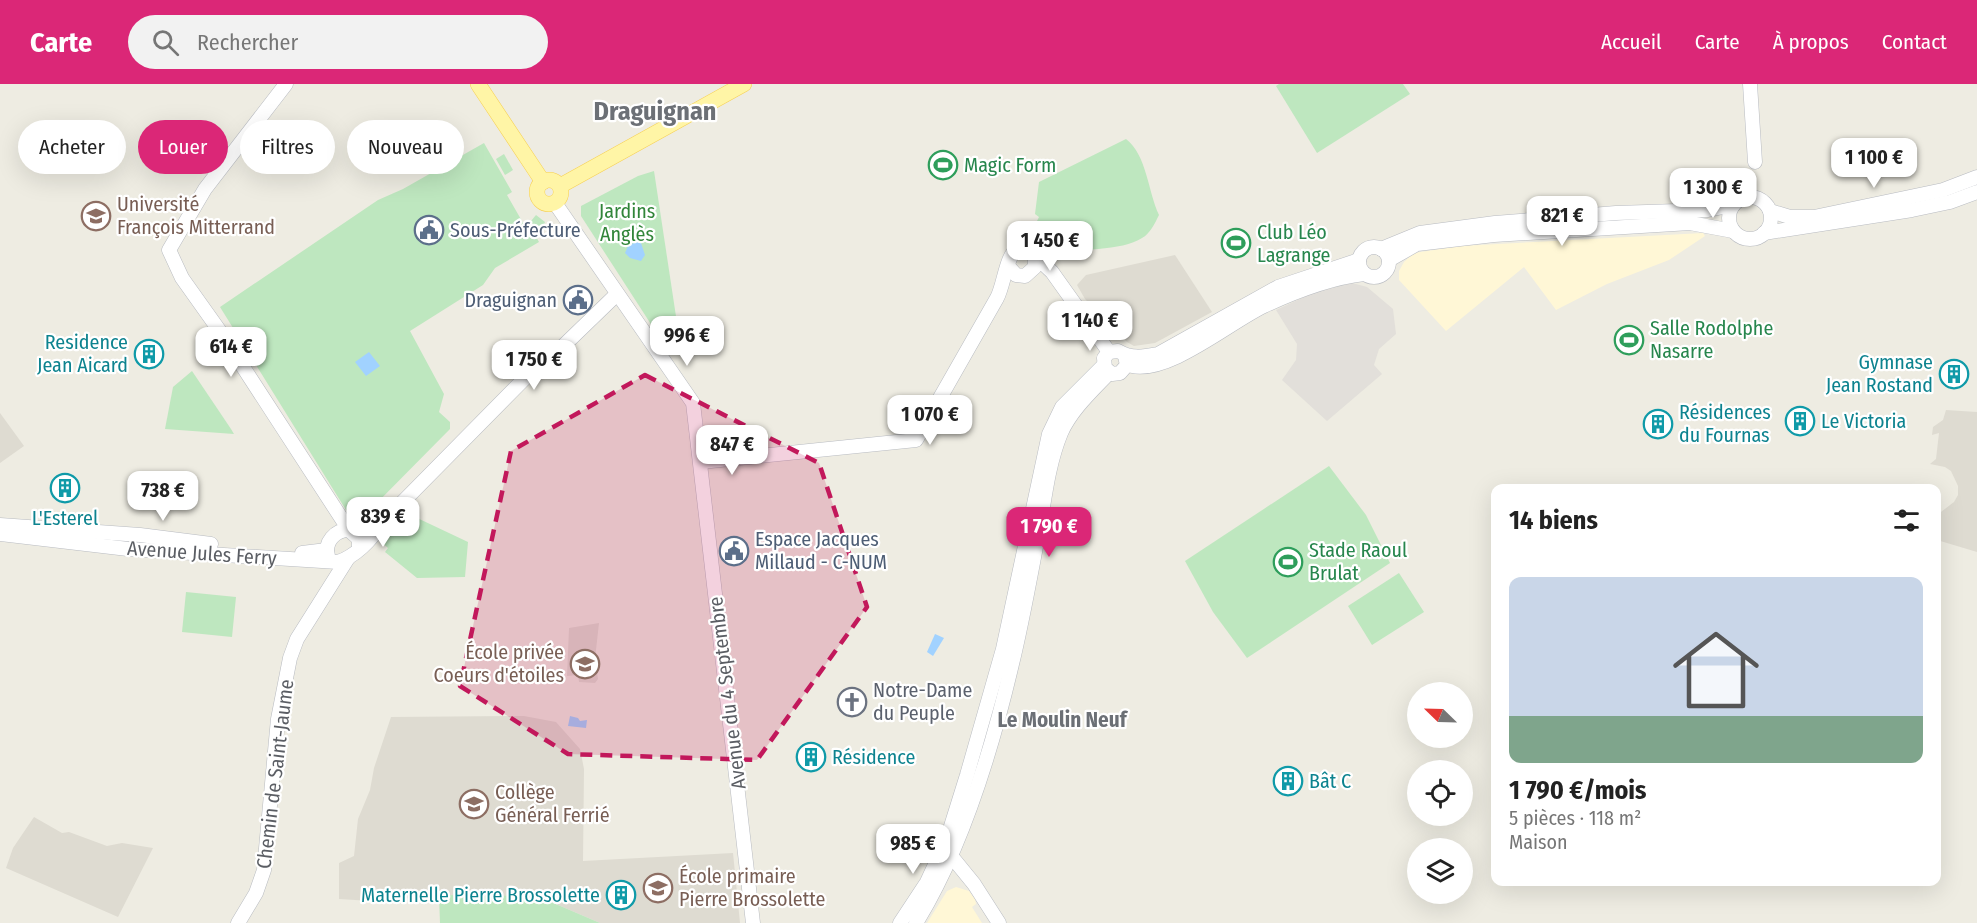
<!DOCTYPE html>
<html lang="fr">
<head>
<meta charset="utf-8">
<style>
  body { margin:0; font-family:"Fira Sans Condensed",sans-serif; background:#f2f2f2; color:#222; height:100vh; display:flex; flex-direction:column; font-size:22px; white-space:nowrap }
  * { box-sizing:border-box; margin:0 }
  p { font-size:20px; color:#767676 }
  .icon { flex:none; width:33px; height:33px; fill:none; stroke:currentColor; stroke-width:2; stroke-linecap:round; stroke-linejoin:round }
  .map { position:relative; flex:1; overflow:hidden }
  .side { position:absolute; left:1491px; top:400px; width:450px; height:402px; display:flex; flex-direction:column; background:#fff; border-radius:12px; box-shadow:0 6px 24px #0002 }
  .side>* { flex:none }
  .top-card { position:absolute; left:18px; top:36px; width:570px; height:54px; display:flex; gap:12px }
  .needle { width:39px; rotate:293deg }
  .controls { position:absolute; left:1407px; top:598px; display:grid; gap:12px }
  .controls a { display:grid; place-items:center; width:66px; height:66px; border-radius:50%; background:#fff; box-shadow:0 6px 24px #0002; font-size:30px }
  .price { position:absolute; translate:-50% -51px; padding:0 14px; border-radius:12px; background:#fff; color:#222; font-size:20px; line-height:39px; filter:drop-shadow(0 2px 3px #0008) }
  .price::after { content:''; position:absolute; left:50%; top:36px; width:18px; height:14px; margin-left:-9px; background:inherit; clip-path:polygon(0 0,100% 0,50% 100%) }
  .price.selected { background:#db2777; color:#fff }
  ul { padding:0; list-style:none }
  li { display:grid; align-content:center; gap:12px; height:318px; padding:0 18px }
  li+li { border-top:2px solid #e0e0e0 }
  li span { display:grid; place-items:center; height:186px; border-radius:12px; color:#555 }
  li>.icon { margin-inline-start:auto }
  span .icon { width:108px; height:108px; fill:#fffc; stroke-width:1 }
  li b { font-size:26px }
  h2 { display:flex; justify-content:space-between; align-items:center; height:72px; padding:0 18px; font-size:26px }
  .tag { padding:0 21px; border-radius:27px; background:#fff; box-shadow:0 6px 24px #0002; font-size:21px; line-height:54px }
  .tag.selected { background:#db2777; color:#fff }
  header { display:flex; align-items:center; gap:36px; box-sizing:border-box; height:84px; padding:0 30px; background:#db2777; color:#fff }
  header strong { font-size:28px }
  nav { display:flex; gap:33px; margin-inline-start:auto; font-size:21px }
  .search { width:420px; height:54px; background:#f2f2f2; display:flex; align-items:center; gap:15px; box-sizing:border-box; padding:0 21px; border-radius:33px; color:#767676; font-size:22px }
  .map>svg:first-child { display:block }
</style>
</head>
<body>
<header>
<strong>Carte</strong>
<div class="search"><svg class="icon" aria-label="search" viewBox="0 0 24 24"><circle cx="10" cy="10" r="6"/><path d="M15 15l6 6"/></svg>Rechercher</div>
<nav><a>Accueil</a><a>Carte</a><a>À propos</a><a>Contact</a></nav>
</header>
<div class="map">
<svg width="1977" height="839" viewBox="0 0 1977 839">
  <rect width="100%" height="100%" fill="#eeece2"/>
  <g fill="#fff7d6">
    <path d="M1703 149 1705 152 1669 176 1607 200 1556 226 1524 183 1446 247 1399 196V187L1404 178 1414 169 1461 162Z"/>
    <path d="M956 803 969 807 975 815 976 820 972 823 982 839H927L947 807Z"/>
  </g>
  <path fill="#e2dfda" d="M1352 199 1367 203 1393 225 1396 250 1379 265 1374 281 1382 290 1327 337 1282 296 1296 276 1297 260 1276 226 1315 208Z"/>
  <g fill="#dedbd1">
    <path d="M1175 171 1212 228 1155 259 1134 262 1127 258 1085 215 1077 201 1086 191Z"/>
    <path d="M1946 326 1977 328V468L1937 456V431L1954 418 1958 411V402L1951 387 1945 383 1930 380 1936 375 1939 349 1932 351 1933 343 1943 336Z"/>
    <path d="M0 329 24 362 0 379Z"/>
    <path d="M599 539 595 575 598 595 595 599 579 598 578 591 567 592 569 544Z"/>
    <path d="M524 632 556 638 580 665 584 685 583 777 733 769 740 839H600L537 812H439L371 817 339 815V779L354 772 358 735 370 706 374 684 391 633Z"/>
    <path d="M34 733 62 749 69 748 107 762 122 759 153 764 118 833 6 784 13 764Z"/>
  </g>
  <g fill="#bee7bf">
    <path d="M1279 0H1403L1410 10 1317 69 1276 2Z"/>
    <path d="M1126 55C1147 71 1148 108 1159 131 1155 139 1150 150 1142 154 1122 167 1076 166 1052 167L1035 150 1034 143 1039 133 1035 130 1039 98Z"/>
    <path d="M484 59 512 108 507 111 526 144 531 143 539 158 495 184 483 201 410 247 444 310 439 328 450 338V345L365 431 346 426 220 223 378 116 403 105Z"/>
    <path d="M504 70 513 86 505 91 496 75Z"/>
    <path d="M654 87 677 239 656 248 581 132V122L638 92Z"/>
    <path d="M536 131 545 138 539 153 531 137Z"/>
    <path d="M192 287 231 345 234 350 165 345 173 303Z"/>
    <path d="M1329 382 1366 431 1390 479 1247 574 1213 528 1185 477Z"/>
    <path d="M413 432 468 458 465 493 417 494 385 468 388 464 380 457 390 446 397 445Z"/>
    <path d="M1399 489 1424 528 1372 561 1348 522Z"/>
    <path d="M186 508 236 513 232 553 182 548Z"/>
    <path d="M439 811 537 812 600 839H440Z"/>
  </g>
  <g fill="#a1d2ff">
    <path d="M640 156 645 171 641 177 630 174 625 169 628 162Z"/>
    <path d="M369 268 380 282 366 292 355 278Z"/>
    <path d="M935 550 944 554 933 572 927 568Z"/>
    <path d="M570 632 578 634 580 637 587 636 586 644 568 642Z"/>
  </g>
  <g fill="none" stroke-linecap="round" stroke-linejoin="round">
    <g stroke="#b8bbc1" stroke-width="15">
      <g id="secondary">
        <path d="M286 0 205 105 169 166 182 194 219 246 349 446 359 455V464"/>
        <path d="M1750 0 1755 78"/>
        <circle cx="1750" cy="134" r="21"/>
        <path d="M555 119 693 319 753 839"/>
        <path d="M1770 127 1790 133H1814L1943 106 1977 93"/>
        <path d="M1764 149 1912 126 1950 118 1977 108"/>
        <circle cx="1374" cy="178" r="15"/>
        <path d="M1381 165 1420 149 1495 139 1616 129 1708 126 1733 121"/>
        <path d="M1389 176 1417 160 1494 151 1690 139 1733 147"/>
        <path d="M1008 182 1016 191 1025 192 1035 183V173"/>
        <path d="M1125 272 1127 281 1120 289 1112 290 1105 284 1104 274 1109 268 1118 267C1132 275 1142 273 1158 270L1278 203 1359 176"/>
        <path d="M1132 282C1169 290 1230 238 1264 222 1296 207 1329 194 1364 190"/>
        <path d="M701 378 916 356 997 214C1004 201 1006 172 1017 165L1030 167 1052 188 1109 268"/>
        <path d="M0 441 140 451 211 460"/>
        <path d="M372 444 380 441 533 286 557 268 617 210"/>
        <path d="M0 450 128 465 338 478C354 473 372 456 380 441"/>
        <path d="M302 469 327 466"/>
        <path d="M328 472C324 458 335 446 349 446"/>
        <path d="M950 766 952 773 974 800 999 839"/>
        <path d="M238 839 256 809 264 786 278 635 290 574 297 555 348 474"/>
        <path d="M900 839 927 798 947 755 967 691 1003 565 1049 350 1062 323 1103 282"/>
        <path d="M916 839C962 765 992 665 1012 580 1023 535 1031 488 1040 442 1045 411 1049 378 1061 349 1071 326 1092 307 1109 289"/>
      </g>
    </g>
    <g stroke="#f7d053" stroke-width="16">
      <g id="primary">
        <path d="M478 0 543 98"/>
        <circle cx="549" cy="108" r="12"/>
        <path d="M560 102 744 0"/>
      </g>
    </g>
    <use href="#secondary" stroke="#fff" stroke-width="14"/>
    <use href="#primary" stroke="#fff5a6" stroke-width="15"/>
  </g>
  <path fill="#c2185b" fill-opacity="0.2" stroke="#c2185b" stroke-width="4.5" stroke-dasharray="12 8" stroke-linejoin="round" d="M645 291 819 379 867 523 757 676 568 670 460 602 511 367Z"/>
  <defs>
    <g id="stadium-ring" transform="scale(1.5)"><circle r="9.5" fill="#fff" stroke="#2e9e5b" stroke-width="1.5"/><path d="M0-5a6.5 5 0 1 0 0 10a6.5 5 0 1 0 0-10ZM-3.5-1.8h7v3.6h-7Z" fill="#2e9e5b"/></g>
    <g id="university-ring" transform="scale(1.5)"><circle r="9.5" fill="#fff" stroke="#8d6e63" stroke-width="1.5"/><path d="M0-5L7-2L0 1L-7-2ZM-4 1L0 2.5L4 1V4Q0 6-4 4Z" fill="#8d6e63"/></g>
    <g id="civic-ring" transform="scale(1.5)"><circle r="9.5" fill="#fff" stroke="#5c6f8a" stroke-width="1.5"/><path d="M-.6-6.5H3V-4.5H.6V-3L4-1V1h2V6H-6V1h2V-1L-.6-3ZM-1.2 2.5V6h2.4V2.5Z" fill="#5c6f8a"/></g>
    <g id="building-ring" transform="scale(1.5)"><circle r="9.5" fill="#fff" stroke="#0f9aa8" stroke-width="1.5"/><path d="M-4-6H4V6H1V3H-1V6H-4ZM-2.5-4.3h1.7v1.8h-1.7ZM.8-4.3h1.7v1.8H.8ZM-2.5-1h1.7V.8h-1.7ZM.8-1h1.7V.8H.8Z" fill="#0f9aa8"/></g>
    <g id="school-ring" transform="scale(1.5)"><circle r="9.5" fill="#fff" stroke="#8d6e63" stroke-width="1.5"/><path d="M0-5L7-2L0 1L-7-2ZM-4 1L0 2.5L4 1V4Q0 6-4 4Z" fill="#8d6e63"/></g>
    <g id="church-ring" transform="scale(1.5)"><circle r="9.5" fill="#fff" stroke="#6b7280" stroke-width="1.5"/><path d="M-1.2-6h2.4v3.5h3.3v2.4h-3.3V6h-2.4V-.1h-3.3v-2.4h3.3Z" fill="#6b7280"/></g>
  </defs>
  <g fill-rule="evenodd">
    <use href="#stadium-ring" x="943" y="81"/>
    <use href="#university-ring" x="96" y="132"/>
    <use href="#civic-ring" x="429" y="146"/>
    <use href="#stadium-ring" x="1236" y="159"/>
    <use href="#civic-ring" x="578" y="216"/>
    <use href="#stadium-ring" x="1629" y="256"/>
    <use href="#building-ring" x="149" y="270"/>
    <use href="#building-ring" x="1954" y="290"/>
    <use href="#building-ring" x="1800" y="337"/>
    <use href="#building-ring" x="1658" y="340"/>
    <use href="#building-ring" x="65" y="404"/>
    <use href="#civic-ring" x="734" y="467"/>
    <use href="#stadium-ring" x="1288" y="478"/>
    <use href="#school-ring" x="585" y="580"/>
    <use href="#church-ring" x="852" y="618"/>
    <use href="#building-ring" x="811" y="673"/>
    <use href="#building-ring" x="1288" y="697"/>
    <use href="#school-ring" x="474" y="720"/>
    <use href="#school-ring" x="658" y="804"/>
    <use href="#building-ring" x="621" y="811"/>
  </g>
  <g text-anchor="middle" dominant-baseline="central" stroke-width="4.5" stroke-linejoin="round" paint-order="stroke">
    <g font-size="20" fill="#27864d" stroke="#fff" text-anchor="start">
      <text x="964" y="81">Magic Form</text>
      <text x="1257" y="148">Club Léo<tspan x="1257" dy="23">Lagrange</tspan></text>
      <text x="1650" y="244">Salle Rodolphe<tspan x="1650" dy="23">Nasarre</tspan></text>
      <text x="1309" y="466">Stade Raoul<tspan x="1309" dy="23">Brulat</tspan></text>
    </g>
    <g font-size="20" fill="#785e54" stroke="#fff" text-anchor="start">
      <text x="117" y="120">Université<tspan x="117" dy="23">François Mitterrand</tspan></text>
      <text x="564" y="568" text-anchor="end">École privée<tspan x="564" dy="23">Coeurs d'étoiles</tspan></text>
      <text x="495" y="708">Collège<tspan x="495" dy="23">Général Ferrié</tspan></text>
      <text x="679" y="792">École primaire<tspan x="679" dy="23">Pierre Brossolette</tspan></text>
    </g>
    <g font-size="20" fill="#318539" stroke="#fff">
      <text x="627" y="127">Jardins<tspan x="627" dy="23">Anglès</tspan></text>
    </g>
    <g font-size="20" fill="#4e5e75" stroke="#fff" text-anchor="start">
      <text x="450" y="146">Sous-Préfecture</text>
      <text x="557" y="216" text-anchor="end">Draguignan</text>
      <text x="755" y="455">Espace Jacques<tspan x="755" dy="23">Millaud - C-NUM</tspan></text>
    </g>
    <g font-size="20" fill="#0d838f" stroke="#fff" text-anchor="start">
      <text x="128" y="258" text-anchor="end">Residence<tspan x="128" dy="23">Jean Aicard</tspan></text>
      <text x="1933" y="278" text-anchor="end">Gymnase<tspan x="1933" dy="23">Jean Rostand</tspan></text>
      <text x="1679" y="328">Résidences<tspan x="1679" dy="23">du Fournas</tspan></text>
      <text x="1821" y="337">Le Victoria</text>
      <text x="65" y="434" text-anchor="middle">L'Esterel</text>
      <text x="832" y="673">Résidence</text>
      <text x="1309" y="697">Bât C</text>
      <text x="600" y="811" text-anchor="end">Maternelle Pierre Brossolette</text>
    </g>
    <g font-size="20" fill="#5b5e64" stroke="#fff">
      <text transform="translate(202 469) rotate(4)">Avenue Jules Ferry</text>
      <text transform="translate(727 609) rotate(-97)">Avenue du 4 Septembre</text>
      <text transform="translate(275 690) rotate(-83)">Chemin de Saint-Jaume</text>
    </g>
    <g font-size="20" fill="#5b616d" stroke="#fff" text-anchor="start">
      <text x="873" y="606">Notre-Dame<tspan x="873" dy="23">du Peuple</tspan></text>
    </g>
    <g font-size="21" font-weight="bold" fill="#6c7076" stroke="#fff">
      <text x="1062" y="636">Le Moulin Neuf</text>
    </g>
    <g font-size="26" font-weight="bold" fill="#6c7076" stroke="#fff">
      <text x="655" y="27">Draguignan</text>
    </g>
  </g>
</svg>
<div class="controls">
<a><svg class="needle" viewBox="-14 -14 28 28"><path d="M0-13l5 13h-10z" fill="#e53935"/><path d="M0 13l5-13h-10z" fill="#767676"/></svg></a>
<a><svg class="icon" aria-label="locate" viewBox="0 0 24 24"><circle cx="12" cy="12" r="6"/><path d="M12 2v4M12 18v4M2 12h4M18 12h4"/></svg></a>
<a><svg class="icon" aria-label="layers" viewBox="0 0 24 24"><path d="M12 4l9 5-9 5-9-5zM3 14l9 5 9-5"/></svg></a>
</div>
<b class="price" style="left:1874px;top:105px">1 100 €</b>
<b class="price" style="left:1713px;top:135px">1 300 €</b>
<b class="price" style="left:1562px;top:163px">821 €</b>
<b class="price" style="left:1050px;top:188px">1 450 €</b>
<b class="price" style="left:1090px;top:268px">1 140 €</b>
<b class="price" style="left:687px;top:283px">996 €</b>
<b class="price" style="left:231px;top:294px">614 €</b>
<b class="price" style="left:534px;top:307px">1 750 €</b>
<b class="price" style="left:930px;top:362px">1 070 €</b>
<b class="price" style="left:732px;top:392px">847 €</b>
<b class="price" style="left:163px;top:438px">738 €</b>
<b class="price" style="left:383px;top:464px">839 €</b>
<b class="price selected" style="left:1049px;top:474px">1 790 €</b>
<b class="price" style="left:913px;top:791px">985 €</b>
<div class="top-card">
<a class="tag">Acheter</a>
<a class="tag selected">Louer</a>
<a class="tag">Filtres</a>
<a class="tag">Nouveau</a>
</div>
<section class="side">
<h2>14 biens<svg class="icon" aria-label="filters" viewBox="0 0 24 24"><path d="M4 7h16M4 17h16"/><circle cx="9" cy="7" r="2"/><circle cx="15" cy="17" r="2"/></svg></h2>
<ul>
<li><span style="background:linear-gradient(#c9d6e8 75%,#7fa58c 0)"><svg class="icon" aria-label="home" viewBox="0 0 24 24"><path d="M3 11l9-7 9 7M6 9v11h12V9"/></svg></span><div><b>1 790 €/mois</b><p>5 pièces · 118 m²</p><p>Maison</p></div></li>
</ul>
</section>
</div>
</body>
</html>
